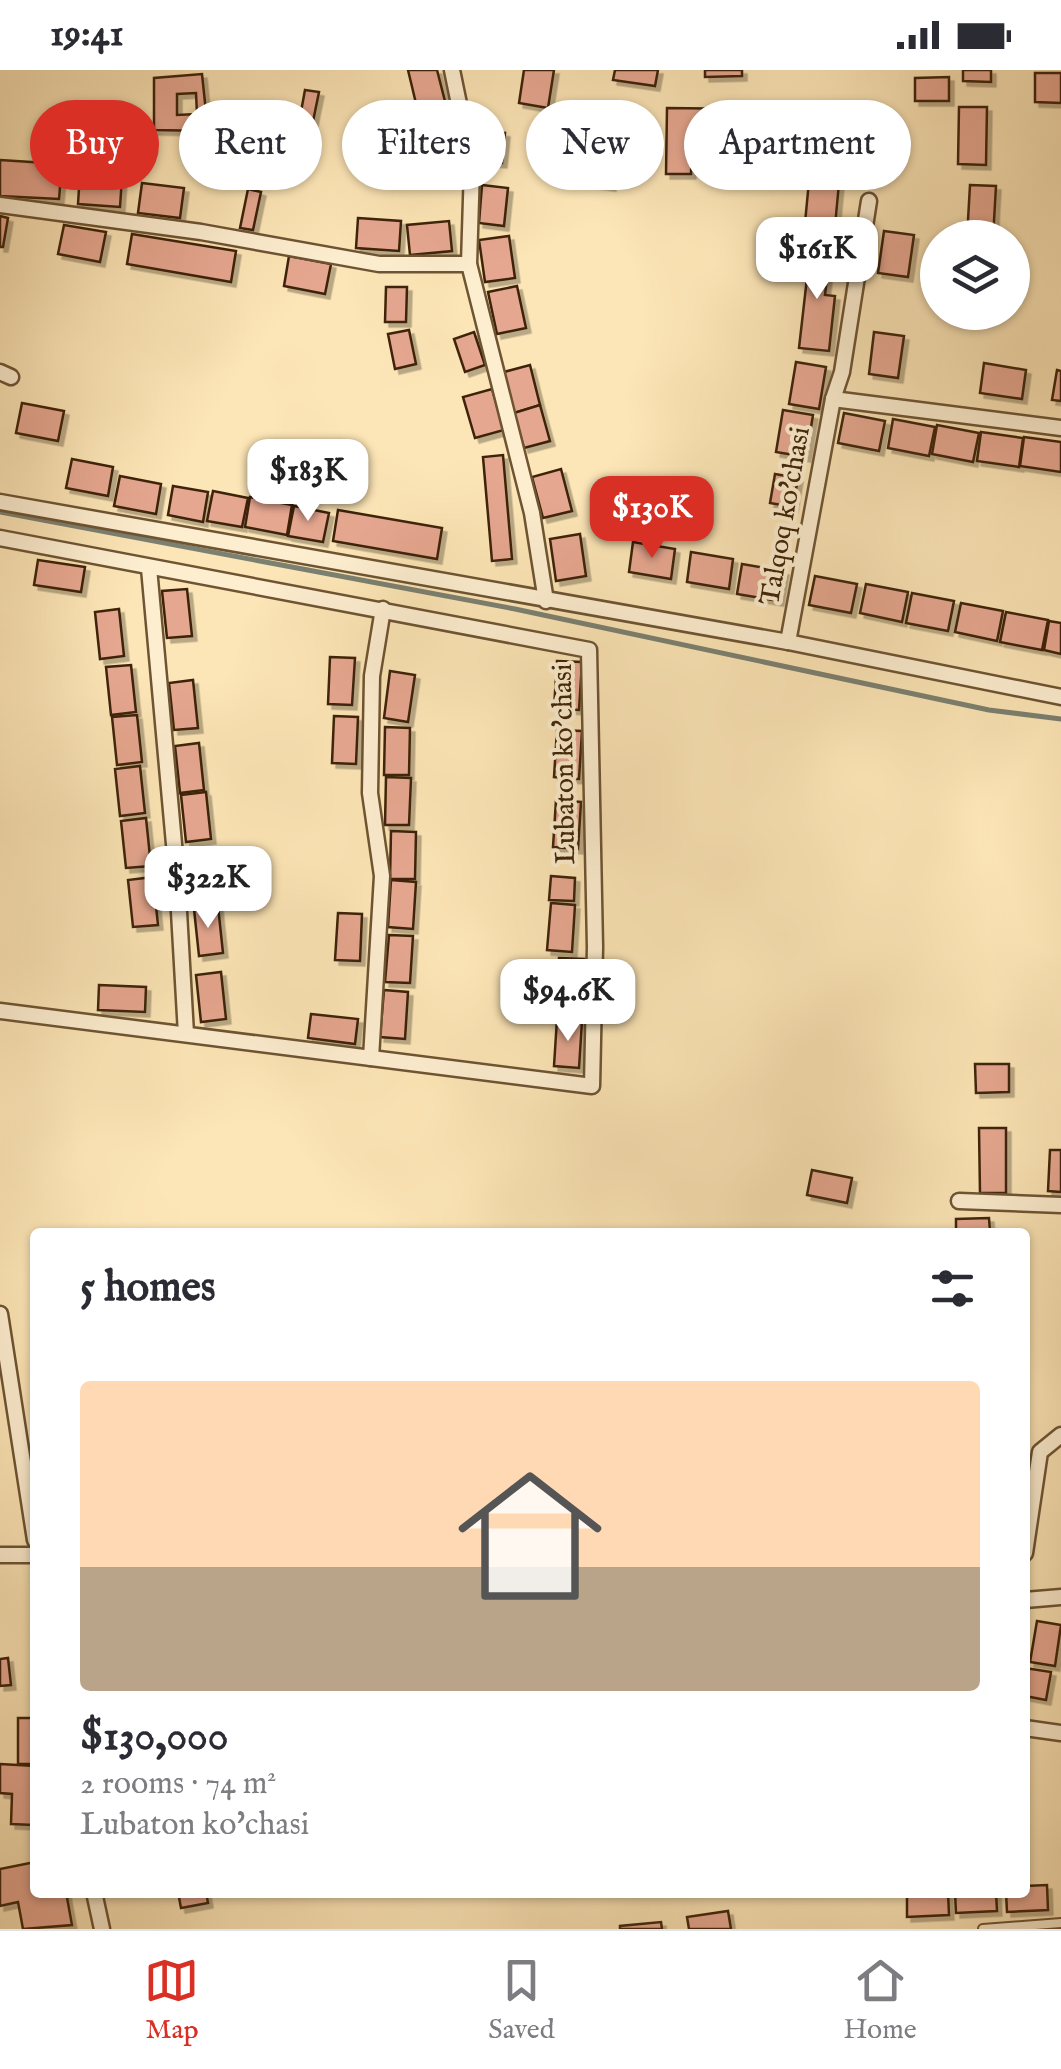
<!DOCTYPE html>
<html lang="en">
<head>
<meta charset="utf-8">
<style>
  body { margin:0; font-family:"IM FELL English",serif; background:#f2f2f3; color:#2b2b33; height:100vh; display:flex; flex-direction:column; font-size:38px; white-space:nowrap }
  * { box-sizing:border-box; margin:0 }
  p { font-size:32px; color:#7c7c81 }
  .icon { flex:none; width:55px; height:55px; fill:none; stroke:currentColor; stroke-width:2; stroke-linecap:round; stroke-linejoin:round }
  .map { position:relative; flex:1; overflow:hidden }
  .side { position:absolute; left:30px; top:1158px; width:1000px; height:670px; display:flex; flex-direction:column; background:#fff; border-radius:10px; box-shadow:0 2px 8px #0004 }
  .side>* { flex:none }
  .guide { position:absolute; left:30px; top:30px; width:1002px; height:90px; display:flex; gap:20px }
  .fabs { position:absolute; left:920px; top:150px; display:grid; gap:20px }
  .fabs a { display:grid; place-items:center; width:110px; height:110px; border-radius:50%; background:#fff; box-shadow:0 2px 8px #0004; font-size:50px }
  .price { position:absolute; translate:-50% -85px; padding:0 22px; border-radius:20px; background:#fff; color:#222; font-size:32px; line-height:65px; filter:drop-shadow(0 2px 5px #0008) }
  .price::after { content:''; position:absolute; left:50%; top:60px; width:30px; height:22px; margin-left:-15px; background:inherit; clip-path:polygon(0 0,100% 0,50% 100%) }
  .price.selected { background:#d93025; color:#fff }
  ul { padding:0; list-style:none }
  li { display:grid; align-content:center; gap:20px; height:530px; padding:0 50px }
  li+li { border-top:2px solid #e1e1e2 }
  li span { display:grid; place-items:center; height:310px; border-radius:10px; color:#555 }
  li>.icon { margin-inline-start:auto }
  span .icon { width:180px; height:180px; fill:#fffc; stroke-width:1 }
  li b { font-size:42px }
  h2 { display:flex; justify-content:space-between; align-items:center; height:120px; padding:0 50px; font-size:42px }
  .tag { padding:0 35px; border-radius:45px; background:#fff; box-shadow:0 2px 8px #0004; font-size:35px; line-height:90px }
  .tag.selected { background:#d93025; color:#fff }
  .status { display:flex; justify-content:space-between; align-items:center; height:70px; padding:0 50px; background:#fff; direction:ltr }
  .status svg { height:28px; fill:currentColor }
  .menu { display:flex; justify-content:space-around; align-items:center; height:140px; border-top:2px solid #e1e1e2; background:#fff; font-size:28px; color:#7c7c81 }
  .menu a { display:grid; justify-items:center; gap:5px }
  .menu .selected { color:#d93025 }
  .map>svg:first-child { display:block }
</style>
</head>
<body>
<div class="status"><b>19:41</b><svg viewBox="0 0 49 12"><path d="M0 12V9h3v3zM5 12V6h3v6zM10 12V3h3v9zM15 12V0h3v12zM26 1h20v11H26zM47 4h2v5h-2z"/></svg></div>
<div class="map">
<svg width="1061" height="1859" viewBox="0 0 1061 1859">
  <defs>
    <filter id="shadow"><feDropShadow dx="4.5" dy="4.5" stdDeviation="0" flood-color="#0004"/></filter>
  </defs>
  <rect width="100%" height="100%" fill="#fce5b6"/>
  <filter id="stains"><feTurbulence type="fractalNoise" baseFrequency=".002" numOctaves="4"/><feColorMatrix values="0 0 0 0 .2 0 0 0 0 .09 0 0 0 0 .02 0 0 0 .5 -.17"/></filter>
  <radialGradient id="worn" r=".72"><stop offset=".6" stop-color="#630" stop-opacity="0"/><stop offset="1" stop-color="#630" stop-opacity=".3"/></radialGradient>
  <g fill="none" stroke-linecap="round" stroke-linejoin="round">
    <path stroke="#7b8071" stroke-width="5" d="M0 442 515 539 989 640 1061 649"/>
  </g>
  <g fill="#e6a790" stroke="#3e2407" stroke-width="2.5" fill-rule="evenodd" filter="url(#shadow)">
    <path d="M408 0H437L448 43 420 50Z"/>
    <path d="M524 0H554L548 38 519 33Z"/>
    <path d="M615 0H658L655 16 613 10Z"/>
    <path d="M705 0H742V6L705 7Z"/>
    <path d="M963 0H991V12L963 11Z"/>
    <path d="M1035 3H1061V33L1035 32Z"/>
    <path d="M202 4 208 61 154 60V8ZM196 23 197 44 177 45V24Z"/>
    <path d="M949 7V31H915V8Z"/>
    <path d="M305 20 319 22 311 61 298 58Z"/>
    <path d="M959 37H987L986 95 958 94Z"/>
    <path d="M667 38 747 39 746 64H692L691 104H666Z"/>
    <path d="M226 44 256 47 255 68 224 65Z"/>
    <path d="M484 61 505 63 502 93 481 91Z"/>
    <path d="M599 69 616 71 611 116 594 114Z"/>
    <path d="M0 90 62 94 59 129 0 126Z"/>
    <path d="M80 103 122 107 120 137 78 134Z"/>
    <path d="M809 111 839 113 835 156 805 153Z"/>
    <path d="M142 113 184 118 180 148 138 143Z"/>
    <path d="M482 115 508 118 504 156 479 153Z"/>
    <path d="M970 115 996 116 993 168H967Z"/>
    <path d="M248 119 261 122 253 160 240 158Z"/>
    <path d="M0 146 8 148 3 177H0Z"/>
    <path d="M358 148 401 151 399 181 356 178Z"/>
    <path d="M449 151 452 181 410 185 407 155Z"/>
    <path d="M64 155 106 162 100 192 58 184Z"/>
    <path d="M884 161 914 165 908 207 878 203Z"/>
    <path d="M132 164 236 181 231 212 127 194Z"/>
    <path d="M509 166 515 208 485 212 479 170Z"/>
    <path d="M811 173 831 175 825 225 835 226 829 281 799 278Z"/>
    <path d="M289 186 331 194 325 224 284 216Z"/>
    <path d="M517 216 526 258 497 264 488 222Z"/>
    <path d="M386 217H407L406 252H385Z"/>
    <path d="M409 260 416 294 395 299 388 264Z"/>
    <path d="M474 262 485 295 465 302 454 269Z"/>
    <path d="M874 262 904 266 898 308 869 304Z"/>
    <path d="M796 292 826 297 819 339 789 334Z"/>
    <path d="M984 293 1026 300 1022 329 980 323Z"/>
    <path d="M530 295 540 335 514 343 504 302Z"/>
    <path d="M1057 300 1061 301V331L1052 330Z"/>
    <path d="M492 319 504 360 475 368 463 327Z"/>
    <path d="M22 333 64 341 58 371 16 363Z"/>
    <path d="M540 335 550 371 524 378 514 343Z"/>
    <path d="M783 340 813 345 806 387 776 382Z"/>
    <path d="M844 343 885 351 879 381 838 373Z"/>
    <path d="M893 349 935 357 929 386 888 378Z"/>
    <path d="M937 355 979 363 973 392 932 384Z"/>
    <path d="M981 362 1023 368 1019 397 977 391Z"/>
    <path d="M1024 367 1061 372V402L1020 396Z"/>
    <path d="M503 385 512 489 492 491 483 387Z"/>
    <path d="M72 389 113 397 108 426 66 418Z"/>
    <path d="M561 399 572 441 543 448 532 407Z"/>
    <path d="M775 404 798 408 793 437 770 433Z"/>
    <path d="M120 406 161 414 156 444 114 436Z"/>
    <path d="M173 416 208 422 203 452 168 445Z"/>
    <path d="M213 421 248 428 242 457 207 451Z"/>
    <path d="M250 427 292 435 287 465 245 457Z"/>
    <path d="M294 436 329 443 323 472 288 466Z"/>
    <path d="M338 440 442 458 437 489 333 471Z"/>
    <path d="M580 464 586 506 556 511 550 469Z"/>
    <path d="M633 472 675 479 671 509 629 502Z"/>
    <path d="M691 482 733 489 729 519 687 512Z"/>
    <path d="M38 490 85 497 81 522 34 515Z"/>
    <path d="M742 494 784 501 779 531 737 524Z"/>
    <path d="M815 506 857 514 851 543 809 535Z"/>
    <path d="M866 514 908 522 902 552 860 543Z"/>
    <path d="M187 519 192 566 167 568 162 521Z"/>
    <path d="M912 523 954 531 948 561 906 553Z"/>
    <path d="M961 533 1003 541 997 571 955 562Z"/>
    <path d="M119 539 124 586 100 589 95 542Z"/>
    <path d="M1006 542 1048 550 1042 580 1000 572Z"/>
    <path d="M1049 551 1061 553V584L1044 580Z"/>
    <path d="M330 587 355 588 352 635 328 634Z"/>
    <path d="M557 591 582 592 579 640 554 638Z"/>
    <path d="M131 595 136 642 111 645 106 597Z"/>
    <path d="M390 601 415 605 408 652 384 648Z"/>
    <path d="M193 610 198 658 174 660 169 613Z"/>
    <path d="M137 645 142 692 117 695 112 647Z"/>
    <path d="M334 646 358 647 356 694 332 693Z"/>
    <path d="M385 657 410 658 409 705H384Z"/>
    <path d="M557 660 582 661 579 709 554 707Z"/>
    <path d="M199 673 204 720 180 723 175 676Z"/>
    <path d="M140 696 145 743 120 746 115 699Z"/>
    <path d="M386 707 411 708 409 755H385Z"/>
    <path d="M206 722 211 769 186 772 181 725Z"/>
    <path d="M556 730 581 732 578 779 553 777Z"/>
    <path d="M146 748 151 796 126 798 121 751Z"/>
    <path d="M391 761 416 762 415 809H390Z"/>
    <path d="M209 781 214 828 190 830 185 783Z"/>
    <path d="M551 806 575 808 574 831 549 830Z"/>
    <path d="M153 807 158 855 133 857 128 810Z"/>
    <path d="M391 810 416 812 413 859 388 857Z"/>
    <path d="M551 833 575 835 572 882 547 880Z"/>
    <path d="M218 836 223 883 199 886 194 839Z"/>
    <path d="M338 843 362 844 360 891 335 890Z"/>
    <path d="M389 865 413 866 410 913 385 912Z"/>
    <path d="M559 888 584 889 581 937 556 935Z"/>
    <path d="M221 902 226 949 201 952 196 905Z"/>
    <path d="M99 915 146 917 145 942 98 940Z"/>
    <path d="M384 920 408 922 405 969 380 967Z"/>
    <path d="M311 944 358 949 355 974 308 968Z"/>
    <path d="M557 949 582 951 579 998 554 996Z"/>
    <path d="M975 994H1009V1022L976 1023Z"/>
    <path d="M979 1058H1006V1123H980Z"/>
    <path d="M1050 1080H1061V1122L1048 1121Z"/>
    <path d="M812 1100 852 1108 847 1133 807 1125Z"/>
    <path d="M989 1148 990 1162H956V1149Z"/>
    <path d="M1037 1551 1061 1555 1055 1596 1030 1592Z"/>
    <path d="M8 1588 11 1615 0 1616V1589Z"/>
    <path d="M1025 1598 1051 1602 1046 1630 1025 1626Z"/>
    <rect x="18" y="1648" width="17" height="46"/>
    <path d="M0 1694 35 1696 34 1755 11 1754 12 1724 0 1723Z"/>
    <path d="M35 1792V1822H66L72 1855 23 1859 18 1832 0 1836V1799Z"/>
    <path d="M1047 1815 1048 1840 1007 1842 1006 1822H1025V1816Z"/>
    <path d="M178 1822H206L208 1833 181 1838Z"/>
    <path d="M907 1822H948L949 1845 907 1847Z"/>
    <path d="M955 1822H996L997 1841 956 1843Z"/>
    <path d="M728 1841 731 1859H689L687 1847Z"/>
    <path d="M661 1852 662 1859H620V1856Z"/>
  </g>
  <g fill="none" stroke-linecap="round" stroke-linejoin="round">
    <g stroke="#6e5433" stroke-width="12">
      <path id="lane" d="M983 1859 1061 1853"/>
    </g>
    <g stroke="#6e5433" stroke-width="19">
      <g id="street">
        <path d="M452 0 472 97 469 194 532 443 546 531"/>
        <path d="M0 135 201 162 379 194H469"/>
        <path d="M0 302 11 307"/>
        <path d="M833 329 1061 358"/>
        <path d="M0 432 788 572 1061 627"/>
        <path d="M0 468 589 580 595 877 592 1016 0 941"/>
        <path d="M149 498 177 807 186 964"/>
        <path d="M788 572 833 329 842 302 869 131"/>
        <path d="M371 988 382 806 370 723 372 606 383 539"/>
        <path d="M959 1131 1061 1135"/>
        <path d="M0 1244 35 1470"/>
        <path d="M1025 1483 1040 1382 1061 1365"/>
        <path d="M0 1485H35"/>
        <path d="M1025 1530 1061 1527"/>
        <path d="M1025 1658 1061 1663"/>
        <path d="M94 1822 102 1859"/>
      </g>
    </g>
    <use href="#lane" stroke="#fdeed0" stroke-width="8"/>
    <use href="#street" stroke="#fdeed0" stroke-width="14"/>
  </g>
  <g text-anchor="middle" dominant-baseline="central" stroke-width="8" stroke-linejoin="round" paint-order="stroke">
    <g font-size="28" fill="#3e2407" stroke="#fdeed0">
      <text transform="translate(786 446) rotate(-80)">Talqoq ko'chasi</text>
      <text transform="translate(565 694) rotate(-91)">Lubaton ko'chasi</text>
    </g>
  </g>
  <rect width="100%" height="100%" filter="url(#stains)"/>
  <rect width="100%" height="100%" fill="url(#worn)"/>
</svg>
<div class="fabs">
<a><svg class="icon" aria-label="layers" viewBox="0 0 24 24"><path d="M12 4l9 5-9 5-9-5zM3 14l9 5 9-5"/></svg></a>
</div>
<b class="price" style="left:817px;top:232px">$161K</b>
<b class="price" style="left:308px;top:454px">$183K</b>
<b class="price selected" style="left:652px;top:491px">$130K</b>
<b class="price" style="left:208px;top:861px">$322K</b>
<b class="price" style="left:568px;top:974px">$94.6K</b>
<div class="guide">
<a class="tag selected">Buy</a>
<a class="tag">Rent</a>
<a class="tag">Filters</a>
<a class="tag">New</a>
<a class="tag">Apartment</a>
</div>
<section class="side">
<h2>5 homes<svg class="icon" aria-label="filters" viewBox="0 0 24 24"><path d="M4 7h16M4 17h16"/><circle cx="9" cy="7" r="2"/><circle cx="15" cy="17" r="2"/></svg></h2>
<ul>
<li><span style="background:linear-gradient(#ffd9b3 60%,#b9a48a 0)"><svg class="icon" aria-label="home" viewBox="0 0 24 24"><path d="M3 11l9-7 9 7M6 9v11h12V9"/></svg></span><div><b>$130,000</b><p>2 rooms · 74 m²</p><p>Lubaton ko'chasi</p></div></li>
</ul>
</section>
</div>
<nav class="menu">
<a class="selected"><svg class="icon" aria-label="map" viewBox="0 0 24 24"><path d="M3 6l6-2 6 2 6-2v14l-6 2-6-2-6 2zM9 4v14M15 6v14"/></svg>Map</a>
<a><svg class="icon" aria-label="saved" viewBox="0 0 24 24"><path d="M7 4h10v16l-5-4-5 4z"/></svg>Saved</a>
<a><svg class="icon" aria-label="home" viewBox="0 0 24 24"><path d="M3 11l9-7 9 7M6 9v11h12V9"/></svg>Home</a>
</nav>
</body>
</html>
